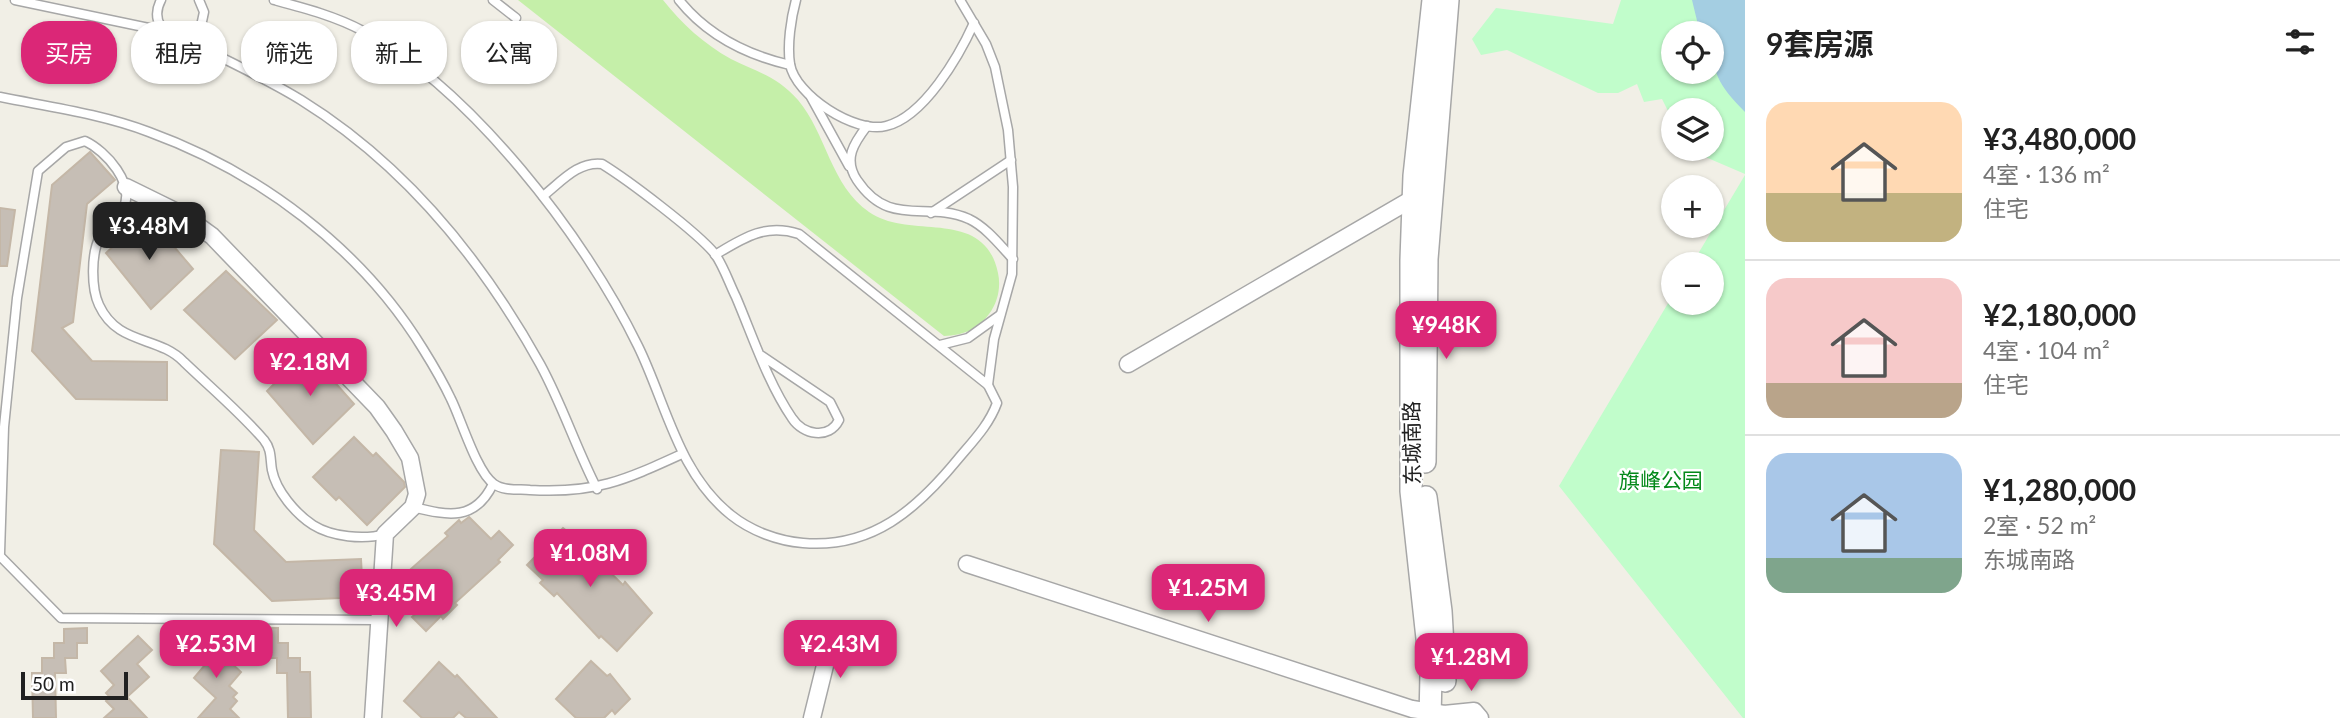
<!DOCTYPE html>
<html lang="zh">
<head>
<meta charset="utf-8">
<style>
  body { margin:0; font-family:Lato,"Noto Sans SC",sans-serif; background:#f6f6f6; color:#222; height:100vh; display:flex; flex-direction:column; font-size:26px; white-space:nowrap }
  * { box-sizing:border-box; margin:0 }
  p { font-size:23px; color:#767676 }
  .icon { flex:none; width:38px; height:38px; fill:none; stroke:currentColor; stroke-width:2; stroke-linecap:round; stroke-linejoin:round }
  .map { position:relative; flex:1; overflow:hidden }
  .drawer { display:flex; flex-direction:column; background:#fff; width:595px }
  .drawer>* { flex:none }
  .guide { position:absolute; left:21px; top:21px; width:665px; height:63px; display:flex; gap:14px }
  .controls { position:absolute; left:1661px; top:21px; display:grid; gap:14px }
  .controls a { display:grid; place-items:center; width:63px; height:63px; border-radius:50%; background:#fff; box-shadow:0 2px 5px #0004; font-size:35px }
  .scale { position:absolute; left:21px; bottom:18px; width:107px; box-sizing:border-box; padding-left:7px; border:4px solid #202020; border-top:0; font-size:19px; line-height:24px; white-space:nowrap; color:#202020; -webkit-text-stroke:5px #fff; paint-order:stroke }
  .price { position:absolute; translate:-50% -60px; padding:0 16px; border-radius:14px; background:#db2777; color:#fff; font-size:23px; line-height:46px; filter:drop-shadow(0 2px 4px #0008) }
  .price::after { content:''; position:absolute; left:50%; top:42px; width:21px; height:16px; margin-left:-10px; background:inherit; clip-path:polygon(0 0,100% 0,50% 100%) }
  .price.selected { background:#222; color:#fff }
  ul { padding:0; list-style:none }
  li { display:flex; align-items:center; gap:21px; height:175px; padding:0 21px }
  li+li { border-top:2px solid #e0e0e0 }
  li span { display:grid; place-items:center; flex:none; width:196px; height:140px; border-radius:21px; color:#555 }
  li>.icon { margin-inline-start:auto }
  span .icon { width:84px; height:84px; fill:#fffc; stroke-width:1 }
  li b { font-size:30px }
  h2 { display:flex; justify-content:space-between; align-items:center; height:84px; padding:0 21px; font-size:30px }
  .chip { padding:0 24px; border-radius:28px; background:#fff; box-shadow:0 2px 5px #0004; font-size:24px; line-height:63px }
  .chip.selected { background:#db2777; color:#fff }
  main { display:flex; flex:1; min-height:0 }
  .map>svg:first-child { display:block }
</style>
</head>
<body>
<main>
<div class="map">
<svg width="1745" height="718" viewBox="0 0 1745 718">
  <rect width="100%" height="100%" fill="#f1efe6"/>
  <path fill="#c5efa9" d="M518 0H663C682 24 704 44 731 59 757 72 777 76 798 100 826 133 831 186 869 212 910 241 984 206 998 273 1001 287 998 302 989 314 978 330 963 335 944 336Z"/>
  <g fill="#c1fdcb" fill-rule="evenodd">
    <path d="M1621 0H1745V174L1703 156 1674 155V149H1712V110H1673V121L1662 99 1644 102 1637 84 1618 93H1598L1507 50 1481 55 1472 39 1496 8 1613 24ZM1673 33H1712V72H1673Z"/>
    <path d="M1745 175V718H1743L1559 486 1673 295V303H1712V264H1692Z"/>
  </g>
  <path fill="#a4cee2" d="M1692 0H1745V112C1717 83 1712 74 1712 33H1700Z"/>
  <g fill="#c6beb5" stroke="#c4b7a7" stroke-width="2">
    <path d="M90 152 115 180 87 204 73 322 62 328 92 361 167 362V400L76 399 32 351 52 185Z"/>
    <path d="M0 208 15 210 7 266H0Z"/>
    <path d="M147 215 193 269 151 309 106 253Z"/>
    <path d="M226 271 277 320 235 359 184 310Z"/>
    <path d="M307 351 354 404 313 444 267 391Z"/>
    <path d="M354 437 373 456 376 453 404 482 405 487 367 525 339 497 336 500 313 477Z"/>
    <path d="M221 450 259 452 254 530 286 562 361 559 363 597 272 601 214 544Z"/>
    <path d="M469 517 491 539 499 531 513 545 498 560 500 562 455 603 457 605 443 619 441 616 426 631 412 617 421 609 398 586 404 579 402 577 448 536 445 533 459 520 461 523Z"/>
    <path d="M563 528 595 553 593 556 623 585 625 582 652 613 617 651 601 636 599 638 557 593 554 596 540 583 543 580 527 565Z"/>
    <path d="M87 628V643H77V658H65L66 673H55L56 718H33L32 673H42V658H54V643H64V629Z"/>
    <path d="M254 628H278V643H288V658H300V672H310L311 718H288L287 673H277V658H265V643H255Z"/>
    <path d="M138 636 152 650 137 664 149 677 127 697 147 718H104L114 709 106 701 110 697 106 693 114 685 101 671Z"/>
    <path d="M203 637 241 672 229 686 237 693 233 697 237 701 230 709 239 718H198L216 698 194 678 205 665 190 651Z"/>
    <path d="M591 661 607 676 610 674 630 699 615 714 612 710 604 718H576L556 699Z"/>
    <path d="M439 662 455 677 457 675 497 718H466L459 712 453 718H422L404 701Z"/>
  </g>
  <g fill="none" stroke-linecap="round" stroke-linejoin="round">
    <g stroke="#a7a7a7" stroke-width="11">
      <g id="service">
        <path d="M15 0 163 31"/>
        <path d="M161 0C151 19 162 37 184 38L201 26 204 12 199 0"/>
        <path d="M274 0C304 8 335 16 363 31 471 89 585 237 638 346 666 403 678 473 731 515 751 531 778 541 803 543 872 549 917 509 958 459 973 441 989 425 997 403L988 385 799 234C765 223 743 238 715 255"/>
        <path d="M493 0 516 18"/>
        <path d="M679 0C707 35 747 55 790 65"/>
        <path d="M796 0C791 18 787 45 790 64 795 95 855 134 886 126 924 117 959 56 974 23"/>
        <path d="M960 0 986 44 995 67 1008 130 1013 187 1012 274 994 339 988 385"/>
        <path d="M184 38C222 59 264 77 301 100 404 164 481 258 540 364 562 404 576 448 597 489"/>
        <path d="M0 97C50 107 102 114 149 132 259 172 361 248 423 349 433 365 443 382 451 399 461 419 477 473 494 484 503 491 519 489 530 490 595 494 625 480 682 454"/>
        <path d="M811 97 849 166"/>
        <path d="M867 126C854 143 843 159 857 180 890 229 926 200 969 219 986 227 1000 245 1013 259"/>
        <path d="M543 196C561 182 578 161 602 164 628 180 697 232 715 254 724 267 729 283 736 297 753 337 768 383 792 418 803 435 829 440 839 420L830 402 762 356"/>
        <path d="M931 213 1011 160"/>
        <path d="M940 345 968 338 1000 315"/>
        <path d="M413 507C449 516 475 521 493 484"/>
        <path d="M0 553 4 427 17 298 38 171 66 147 85 141C106 151 136 184 123 209 118 220 106 226 100 237 91 253 91 288 99 305 118 346 158 335 184 362 210 387 240 412 264 440 272 450 270 459 272 470 276 491 296 514 313 525 332 537 364 540 385 534"/>
        <path d="M0 556 61 618 378 620"/>
      </g>
    </g>
    <g stroke="#a7a7a7" stroke-width="19">
      <g id="minor">
        <path d="M126 187 183 215 212 236 377 407 394 431 410 458 417 494 413 507 385 534 373 718"/>
        <path d="M1128 364 1419 195"/>
        <path d="M967 564 1412 709 1444 714 1474 711 1480 718"/>
        <path d="M812 718 833 633"/>
      </g>
    </g>
    <g stroke="#a7a7a7" stroke-width="24">
      <g id="tertiary">
        <path d="M1425 462 1427 259 1448 0"/>
        <path d="M1426 497 1441 611 1445 681"/>
        <path d="M1430 718 1431 675 1411 491V260L1414 176 1433 0"/>
      </g>
    </g>
    <use href="#service" stroke="#fff" stroke-width="8"/>
    <use href="#minor" stroke="#fff" stroke-width="16"/>
    <use href="#tertiary" stroke="#fff" stroke-width="21"/>
  </g>
  <g text-anchor="middle" dominant-baseline="central" stroke-width="5" stroke-linejoin="round" paint-order="stroke">
    <g font-size="21" fill="#202020" stroke="#fff">
      <text transform="translate(1411 443) rotate(-91)">东城南路</text>
    </g>
    <g font-size="21" fill="#04891a" stroke="#fff">
      <text x="1661" y="479">旗峰公园</text>
    </g>
  </g>
</svg>
<div class="controls">
<a><svg class="icon" aria-label="locate" viewBox="0 0 24 24"><circle cx="12" cy="12" r="6"/><path d="M12 2v4M12 18v4M2 12h4M18 12h4"/></svg></a>
<a><svg class="icon" aria-label="layers" viewBox="0 0 24 24"><path d="M12 4l9 5-9 5-9-5zM3 14l9 5 9-5"/></svg></a>
<a>+</a>
<a>−</a>
</div>
<div class="scale">50 m</div>
<b class="price selected" style="left:149px;top:262px">¥3.48M</b>
<b class="price" style="left:1446px;top:361px">¥948K</b>
<b class="price" style="left:310px;top:398px">¥2.18M</b>
<b class="price" style="left:590px;top:589px">¥1.08M</b>
<b class="price" style="left:1208px;top:624px">¥1.25M</b>
<b class="price" style="left:396px;top:629px">¥3.45M</b>
<b class="price" style="left:216px;top:680px">¥2.53M</b>
<b class="price" style="left:840px;top:680px">¥2.43M</b>
<b class="price" style="left:1471px;top:693px">¥1.28M</b>
<div class="guide">
<a class="chip selected">买房</a>
<a class="chip">租房</a>
<a class="chip">筛选</a>
<a class="chip">新上</a>
<a class="chip">公寓</a>
</div>
</div>
<section class="drawer">
<h2>9套房源<svg class="icon" aria-label="filters" viewBox="0 0 24 24"><path d="M4 7h16M4 17h16"/><circle cx="9" cy="7" r="2"/><circle cx="15" cy="17" r="2"/></svg></h2>
<ul>
<li><span style="background:linear-gradient(#ffd9b3 65%,#c2b280 0)"><svg class="icon" aria-label="home" viewBox="0 0 24 24"><path d="M3 11l9-7 9 7M6 9v11h12V9"/></svg></span><div><b>¥3,480,000</b><p>4室 · 136 m²</p><p>住宅</p></div></li>
<li><span style="background:linear-gradient(#f6c9c9 75%,#b9a48a 0)"><svg class="icon" aria-label="home" viewBox="0 0 24 24"><path d="M3 11l9-7 9 7M6 9v11h12V9"/></svg></span><div><b>¥2,180,000</b><p>4室 · 104 m²</p><p>住宅</p></div></li>
<li><span style="background:linear-gradient(#a9c7e8 75%,#7fa58c 0)"><svg class="icon" aria-label="home" viewBox="0 0 24 24"><path d="M3 11l9-7 9 7M6 9v11h12V9"/></svg></span><div><b>¥1,280,000</b><p>2室 · 52 m²</p><p>东城南路</p></div></li>
</ul>
</section>
</main>
</body>
</html>
